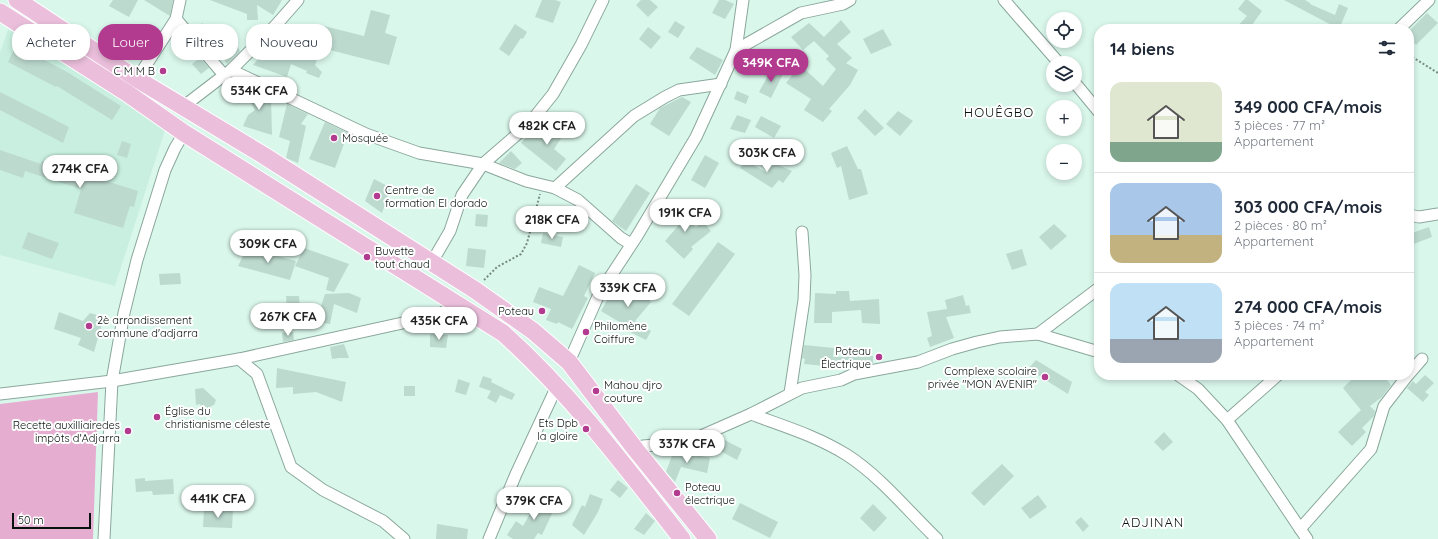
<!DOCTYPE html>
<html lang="fr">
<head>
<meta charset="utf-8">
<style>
  body { margin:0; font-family:Quicksand,sans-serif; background:#f6f6f7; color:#1f2937; height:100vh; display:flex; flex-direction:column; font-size:15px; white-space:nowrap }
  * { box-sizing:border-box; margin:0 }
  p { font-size:13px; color:#747a83 }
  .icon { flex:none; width:22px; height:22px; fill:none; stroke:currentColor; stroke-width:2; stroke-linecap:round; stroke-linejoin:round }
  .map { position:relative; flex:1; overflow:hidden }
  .panel { position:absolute; left:1094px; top:24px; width:320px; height:356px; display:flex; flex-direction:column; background:#fff; border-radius:16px; box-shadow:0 2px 6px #0003 }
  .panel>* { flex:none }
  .hud { position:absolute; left:12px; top:24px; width:380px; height:36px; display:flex; gap:8px }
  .controls { position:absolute; left:1046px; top:12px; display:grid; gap:8px }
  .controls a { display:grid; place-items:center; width:36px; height:36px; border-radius:50%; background:#fff; box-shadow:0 2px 6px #0003; font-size:20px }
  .scale { position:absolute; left:12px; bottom:10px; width:79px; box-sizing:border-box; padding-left:4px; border:2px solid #07110e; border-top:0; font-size:11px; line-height:14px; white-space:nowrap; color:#07110e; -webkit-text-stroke:3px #fff; paint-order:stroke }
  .price { position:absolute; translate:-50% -34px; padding:0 9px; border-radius:14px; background:#fff; color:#222; font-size:13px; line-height:26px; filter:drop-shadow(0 1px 2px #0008) }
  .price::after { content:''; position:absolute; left:50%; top:24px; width:12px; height:9px; margin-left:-6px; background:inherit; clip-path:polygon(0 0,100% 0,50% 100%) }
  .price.active { background:#b23b90; color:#fff }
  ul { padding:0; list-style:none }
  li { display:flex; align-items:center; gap:12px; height:100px; padding:0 16px }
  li+li { border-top:1px solid #e0e1e3 }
  li span { display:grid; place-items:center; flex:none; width:112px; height:80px; border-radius:12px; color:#555 }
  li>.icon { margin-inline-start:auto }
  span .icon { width:48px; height:48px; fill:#fffc; stroke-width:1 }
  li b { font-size:17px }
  h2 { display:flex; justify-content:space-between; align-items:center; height:48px; padding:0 16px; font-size:17px }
  .pill { padding:0 14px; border-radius:16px; background:#fff; box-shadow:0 2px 6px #0003; font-size:14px; line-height:36px }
  .pill.active { background:#b23b90; color:#fff }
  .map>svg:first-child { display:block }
</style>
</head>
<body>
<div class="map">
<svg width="1438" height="539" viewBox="0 0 1438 539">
  <rect width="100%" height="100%" fill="#daf7ec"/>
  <path fill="#c8efe0" d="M8 29 166 127 115 286 0 255V53Z"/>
  <path fill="#e5aed1" d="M98 392 93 539H0V404Z"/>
  <g fill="#bddacf">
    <path d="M113 0H138L129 17 109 6Z"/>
    <path d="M144 0H173L170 16Z"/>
    <path d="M210 0H282L273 15 257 5 258 20H247V14Z"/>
    <path d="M542 0H555L561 2 553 23 535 17Z"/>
    <path d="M641 0H650L658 7 648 17 636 5Z"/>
    <path d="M719 0H725L734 4 725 19 712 13Z"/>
    <path d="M1245 0H1248L1262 11 1249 29H1235L1247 16 1238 9Z"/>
    <path d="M1284 0H1305L1310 3V4L1335 15 1339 4 1348 8 1339 29Z"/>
    <path d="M371 10 390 15 385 33 397 37 389 65 318 47 324 26 364 36Z"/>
    <path d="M1427 13 1438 23 1416 45 1409 38V31Z"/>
    <path d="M841 20 851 32 837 44 852 58 846 63 858 70 850 85 829 109 832 111 823 122 804 110 811 99 786 83 800 65 823 86 836 69 826 59 829 56 814 41 803 50 791 37 809 23 824 37Z"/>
    <path d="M675 21 685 27 678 38 668 32Z"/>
    <path d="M202 23 210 32 203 38 195 29Z"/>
    <path d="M515 24 527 32 523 39 521 38 509 56 499 49Z"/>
    <path d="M648 27 661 37 651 49 639 39Z"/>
    <path d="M883 29 892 45 871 54 863 39Z"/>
    <path d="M236 44 240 51 227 64 219 52Z"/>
    <path d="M271 44 317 60 315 65 322 72 319 78 306 73 307 71 291 64 287 77 253 65Z"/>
    <path d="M16 45 67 72 121 106 112 120 57 86 56 87 8 62Z"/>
    <path d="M697 47 723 60 715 75 689 58Z"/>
    <path d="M200 58 209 68 201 74 192 64Z"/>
    <path d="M772 68 783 74 771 98 759 92Z"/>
    <path d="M238 82 271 97 272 135 243 126 248 115 255 110Z"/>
    <path d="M737 91 749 96 746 104 734 99Z"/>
    <path d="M0 92 69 127 63 143 0 110Z"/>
    <path d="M682 97 691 102 669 136 650 124 660 108Z"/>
    <path d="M287 104 308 114 301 124 306 126 298 163 286 158 290 141 279 137Z"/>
    <path d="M865 109 884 128 875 136 857 118Z"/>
    <path d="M898 111 913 121 900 136 886 124Z"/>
    <path d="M737 115 751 120 745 133 730 129Z"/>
    <path d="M761 116 781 126 774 138 755 127Z"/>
    <path d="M554 121 567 129 554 149 566 159 556 171 521 143 532 131 542 139Z"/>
    <path d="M325 122 348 133 335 168 309 159Z"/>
    <path d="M122 141 131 144 127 158 117 155Z"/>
    <path d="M847 146 858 169H861L868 194 849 200 841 166 837 168 831 153Z"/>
    <path d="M0 150 41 164 42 161 138 191 134 207 130 206 123 228 74 213 81 189 25 171 23 178 0 170Z"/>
    <path d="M511 151 522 163 515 169 499 163Z"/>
    <path d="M705 155 719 163 705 188 691 180Z"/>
    <path d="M746 160 767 173 774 163 792 171 783 183 779 180 772 188 740 168Z"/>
    <path d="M374 179 391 188 382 213 365 201Z"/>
    <path d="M636 184 650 193 626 231 612 221Z"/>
    <path d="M674 206 696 227 703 222 711 231 691 247 693 249 684 259 665 241 678 226 666 213Z"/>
    <path d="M476 214 488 215 487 227 475 226Z"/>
    <path d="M539 214 548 215 544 226 536 225Z"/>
    <path d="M1054 224 1067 236 1051 250 1039 237Z"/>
    <path d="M1429 227 1432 237 1411 245 1409 234Z"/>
    <path d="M28 232 59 243 52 259 22 248Z"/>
    <path d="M543 233 563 237 561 247 541 243Z"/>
    <path d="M718 242 735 254 689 316 672 304Z"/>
    <path d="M247 248 296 261 290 280 238 266Z"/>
    <path d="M304 248 349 264 334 292 326 290 329 278 295 266Z"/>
    <path d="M468 248 486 250 484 268 466 266Z"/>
    <path d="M1022 249 1027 265 1012 270 1006 254Z"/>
    <path d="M579 265 595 273 584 296 588 298 572 329 558 322 557 324 546 320 551 309 533 302 539 287 563 296Z"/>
    <path d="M180 273 181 284 160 285 159 274Z"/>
    <path d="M624 277 651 302 635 321 651 331 646 340 624 329 626 326 601 311 614 288Z"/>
    <path d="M836 291H849L850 301 879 299 880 324 862 323 861 310 832 312V323H814L815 293 836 294Z"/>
    <path d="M349 293 361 298 357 313 334 304 330 324 316 322 325 294Z"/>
    <path d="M963 295 966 306 969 305 971 313 946 317 954 338 930 347 927 338 932 336 927 312 947 309 945 300Z"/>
    <path d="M286 296H299L300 313 287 314Z"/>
    <path d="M59 312 83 321 90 313 104 317 94 352 78 345 81 338 54 329Z"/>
    <path d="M287 332H293L294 340 283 342 282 333Z"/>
    <path d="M430 334 448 335 446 348 430 347Z"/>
    <path d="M344 344 349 358H339L332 359 330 347Z"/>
    <path d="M804 345 834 348 833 357 873 356V363L835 367 804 364 805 359 802 358Z"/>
    <path d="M1036 360 1072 382 1068 394 1028 369Z"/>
    <path d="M277 368 346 382 342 402 316 392 293 394V387L276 388Z"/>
    <path d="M1356 375H1364L1368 380 1373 375H1383L1391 385 1382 397 1370 406 1375 411 1374 416 1362 428 1366 432 1352 446 1338 432 1361 410 1343 388Z"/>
    <path d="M1425 375 1434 383 1425 392 1429 395 1423 402 1407 388 1413 381 1416 384Z"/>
    <path d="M483 376 492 379 491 382 515 394 512 400 500 395 496 403 487 398 491 391 479 387Z"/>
    <path d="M458 379 470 383 466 395 455 392Z"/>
    <rect x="404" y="386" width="11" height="10"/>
    <path d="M203 388 216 400 214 405 211 406V410L202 409 200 404 196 405 195 389Z"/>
    <path d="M1164 432 1173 442 1163 451 1154 442Z"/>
    <path d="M719 437 742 449 737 460 713 447Z"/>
    <path d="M673 453 686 457 688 453 710 458 707 473 681 467 675 482 666 472Z"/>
    <path d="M1002 464 1014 476 984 506 971 493Z"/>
    <path d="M145 478V481L173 479 174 494 153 495 152 491 136 492 135 479Z"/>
    <path d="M618 480 628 488 620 498 610 490Z"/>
    <path d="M590 494 603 499 598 512 584 535 572 525 582 505 585 507Z"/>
    <path d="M1038 495 1047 507 1030 519 1021 508Z"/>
    <path d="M540 496 556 505 542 535 538 533 534 539H513L507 535 516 521 523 526Z"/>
    <path d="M740 503 778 522 770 538 732 519Z"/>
    <path d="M873 504 887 518 874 532 860 518Z"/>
    <path d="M204 510H233L232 528 203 527Z"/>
    <path d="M646 513 655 521 644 535 634 529Z"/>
    <path d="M1081 517 1089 526 1083 532 1075 522Z"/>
    <path d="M437 524 468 529 467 539H436Z"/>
  </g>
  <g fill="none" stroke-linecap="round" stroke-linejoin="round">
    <g stroke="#8ba79c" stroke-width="13">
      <g id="street">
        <path d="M1004 0 1059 63"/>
        <path d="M176 19 224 75"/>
        <path d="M1399 29 1429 0"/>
        <path d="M736 50 743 0"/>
        <path d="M231 70 366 134 419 153 483 164 526 181 555 188 578 200 621 238 631 244"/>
        <path d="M137 79 176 19 180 0"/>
        <path d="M1075 83 1099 112"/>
        <path d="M184 106 231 70 276 25 298 0"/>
        <path d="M555 188 634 116 665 97 679 90 721 84"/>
        <path d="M1409 215 1419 217 1438 214"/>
        <path d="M432 262 450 231 462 195 483 164 529 124 553 94 581 45 603 0"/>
        <path d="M1038 334 1099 288"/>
        <path d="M239 359 257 374 291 467 323 490 383 521 404 539"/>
        <path d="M569 362 599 294 637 236 696 137 736 50 801 13 843 4 850 0"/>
        <path d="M1409 374 1422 359"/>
        <path d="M1178 375 1198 389 1227 420 1307 539"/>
        <path d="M790 393 804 300 805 275 802 232"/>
        <path d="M0 394 112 381 239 359 439 315 455 304"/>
        <path d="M751 414C783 426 817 436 847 455 881 477 908 511 937 539"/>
        <path d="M1227 420 1278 375"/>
        <path d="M636 450 643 446 667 444 701 436 751 414 802 388 841 380 854 374 918 362 952 349 977 342 1000 337 1038 334 1099 352"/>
        <path d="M1300 529 1371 449 1384 406 1408 375"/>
        <path d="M104 539 112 381 124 313 137 260 165 170 175 148 184 133"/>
        <path d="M489 539 516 474 557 386"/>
      </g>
    </g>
    <g stroke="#fff" stroke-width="19">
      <g id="primary">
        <path d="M17 0 137 79 263 155 475 290 533 331 569 362 636 450 708 539"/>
        <path d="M0 12 127 93 184 133 503 333C572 395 625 466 682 539"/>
      </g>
    </g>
    <g stroke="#778b84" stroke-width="2" stroke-dasharray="2 2" stroke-linecap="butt">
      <path d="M1409 55 1438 73"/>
      <path d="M484 280 497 267 521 254 527 243 540 194"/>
    </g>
    <use href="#street" stroke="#fff" stroke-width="11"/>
    <use href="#primary" stroke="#ebbfdc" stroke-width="17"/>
  </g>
  <g fill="#b23b90" stroke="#fff" stroke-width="1.5">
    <circle cx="163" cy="71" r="4"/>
    <circle cx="334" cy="138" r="4"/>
    <circle cx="377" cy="196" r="4"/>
    <circle cx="367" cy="257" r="4"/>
    <circle cx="542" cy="311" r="4"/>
    <circle cx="89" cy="326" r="4"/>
    <circle cx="586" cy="332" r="4"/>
    <circle cx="879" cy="357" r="4"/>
    <circle cx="1045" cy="377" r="4"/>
    <circle cx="596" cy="391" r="4"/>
    <circle cx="157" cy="417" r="4"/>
    <circle cx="586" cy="429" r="4"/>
    <circle cx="128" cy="431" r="4"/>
    <circle cx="677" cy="493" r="4"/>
  </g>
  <g text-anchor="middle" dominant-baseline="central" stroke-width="4" stroke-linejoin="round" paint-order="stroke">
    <g font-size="11" fill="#07110e" stroke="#fff" text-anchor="start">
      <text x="155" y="71" text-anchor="end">C M M B</text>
      <text x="342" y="138">Mosquée</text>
      <text x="385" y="190">Centre de<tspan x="385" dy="13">formation El dorado</tspan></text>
      <text x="375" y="251">Buvette<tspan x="375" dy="13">tout chaud</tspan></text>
      <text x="534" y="311" text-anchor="end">Poteau</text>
      <text x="97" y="320">2è arrondissement<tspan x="97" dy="13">commune d'adjarra</tspan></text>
      <text x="594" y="326">Philomène<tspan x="594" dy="13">Coiffure</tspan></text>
      <text x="871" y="351" text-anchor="end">Poteau<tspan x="871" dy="13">Électrique</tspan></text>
      <text x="1037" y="371" text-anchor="end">Complexe scolaire<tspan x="1037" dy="13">privée "MON AVENIR"</tspan></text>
      <text x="604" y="385">Mahou djro<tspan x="604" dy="13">couture</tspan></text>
      <text x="165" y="411">Église du<tspan x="165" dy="13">christianisme céleste</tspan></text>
      <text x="578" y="423" text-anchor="end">Ets Dpb<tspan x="578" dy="13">la gloire</tspan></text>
      <text x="120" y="425" text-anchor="end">Recette auxilliairedes<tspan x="120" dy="13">impôts d'Adjarra</tspan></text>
      <text x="685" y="487">Poteau<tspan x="685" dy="13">électrique</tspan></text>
    </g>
    <g font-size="13" letter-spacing="1" fill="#07110e" stroke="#fff">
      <text x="999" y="112">HOUÊGBO</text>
      <text x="1153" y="522">ADJINAN</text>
    </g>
  </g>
</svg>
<div class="controls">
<a><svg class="icon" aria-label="locate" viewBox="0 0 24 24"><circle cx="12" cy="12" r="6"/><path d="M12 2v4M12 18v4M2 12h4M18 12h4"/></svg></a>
<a><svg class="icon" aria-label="layers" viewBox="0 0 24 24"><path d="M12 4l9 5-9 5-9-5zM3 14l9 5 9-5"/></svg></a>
<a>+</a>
<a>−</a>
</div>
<div class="scale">50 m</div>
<b class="price active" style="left:771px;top:83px">349K CFA</b>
<b class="price" style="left:259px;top:111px">534K CFA</b>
<b class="price" style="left:547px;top:146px">482K CFA</b>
<b class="price" style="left:767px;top:173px">303K CFA</b>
<b class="price" style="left:80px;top:189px">274K CFA</b>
<b class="price" style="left:685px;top:233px">191K CFA</b>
<b class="price" style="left:552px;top:240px">218K CFA</b>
<b class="price" style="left:268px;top:264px">309K CFA</b>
<b class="price" style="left:628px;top:308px">339K CFA</b>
<b class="price" style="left:288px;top:337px">267K CFA</b>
<b class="price" style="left:439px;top:341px">435K CFA</b>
<b class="price" style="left:687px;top:464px">337K CFA</b>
<b class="price" style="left:218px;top:519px">441K CFA</b>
<b class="price" style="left:534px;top:521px">379K CFA</b>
<div class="hud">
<a class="pill">Acheter</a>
<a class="pill active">Louer</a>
<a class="pill">Filtres</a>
<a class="pill">Nouveau</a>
</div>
<section class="panel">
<h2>14 biens<svg class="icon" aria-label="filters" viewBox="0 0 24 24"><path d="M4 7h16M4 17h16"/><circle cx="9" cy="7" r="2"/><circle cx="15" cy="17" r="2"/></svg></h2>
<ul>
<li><span style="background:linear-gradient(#dfe7d0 75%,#7fa58c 0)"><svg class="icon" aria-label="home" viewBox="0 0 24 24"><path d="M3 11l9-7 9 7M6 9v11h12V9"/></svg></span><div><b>349 000 CFA/mois</b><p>3 pièces · 77 m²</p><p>Appartement</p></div></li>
<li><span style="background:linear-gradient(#a9c7e8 65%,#c2b280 0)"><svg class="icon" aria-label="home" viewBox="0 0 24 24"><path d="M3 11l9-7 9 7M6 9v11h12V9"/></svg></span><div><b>303 000 CFA/mois</b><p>2 pièces · 80 m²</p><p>Appartement</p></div></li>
<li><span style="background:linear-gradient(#bfe0f5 70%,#9aa5b1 0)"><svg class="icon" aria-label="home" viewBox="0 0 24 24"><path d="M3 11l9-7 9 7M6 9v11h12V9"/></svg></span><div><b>274 000 CFA/mois</b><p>3 pièces · 74 m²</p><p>Appartement</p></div></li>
</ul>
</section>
</div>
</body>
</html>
